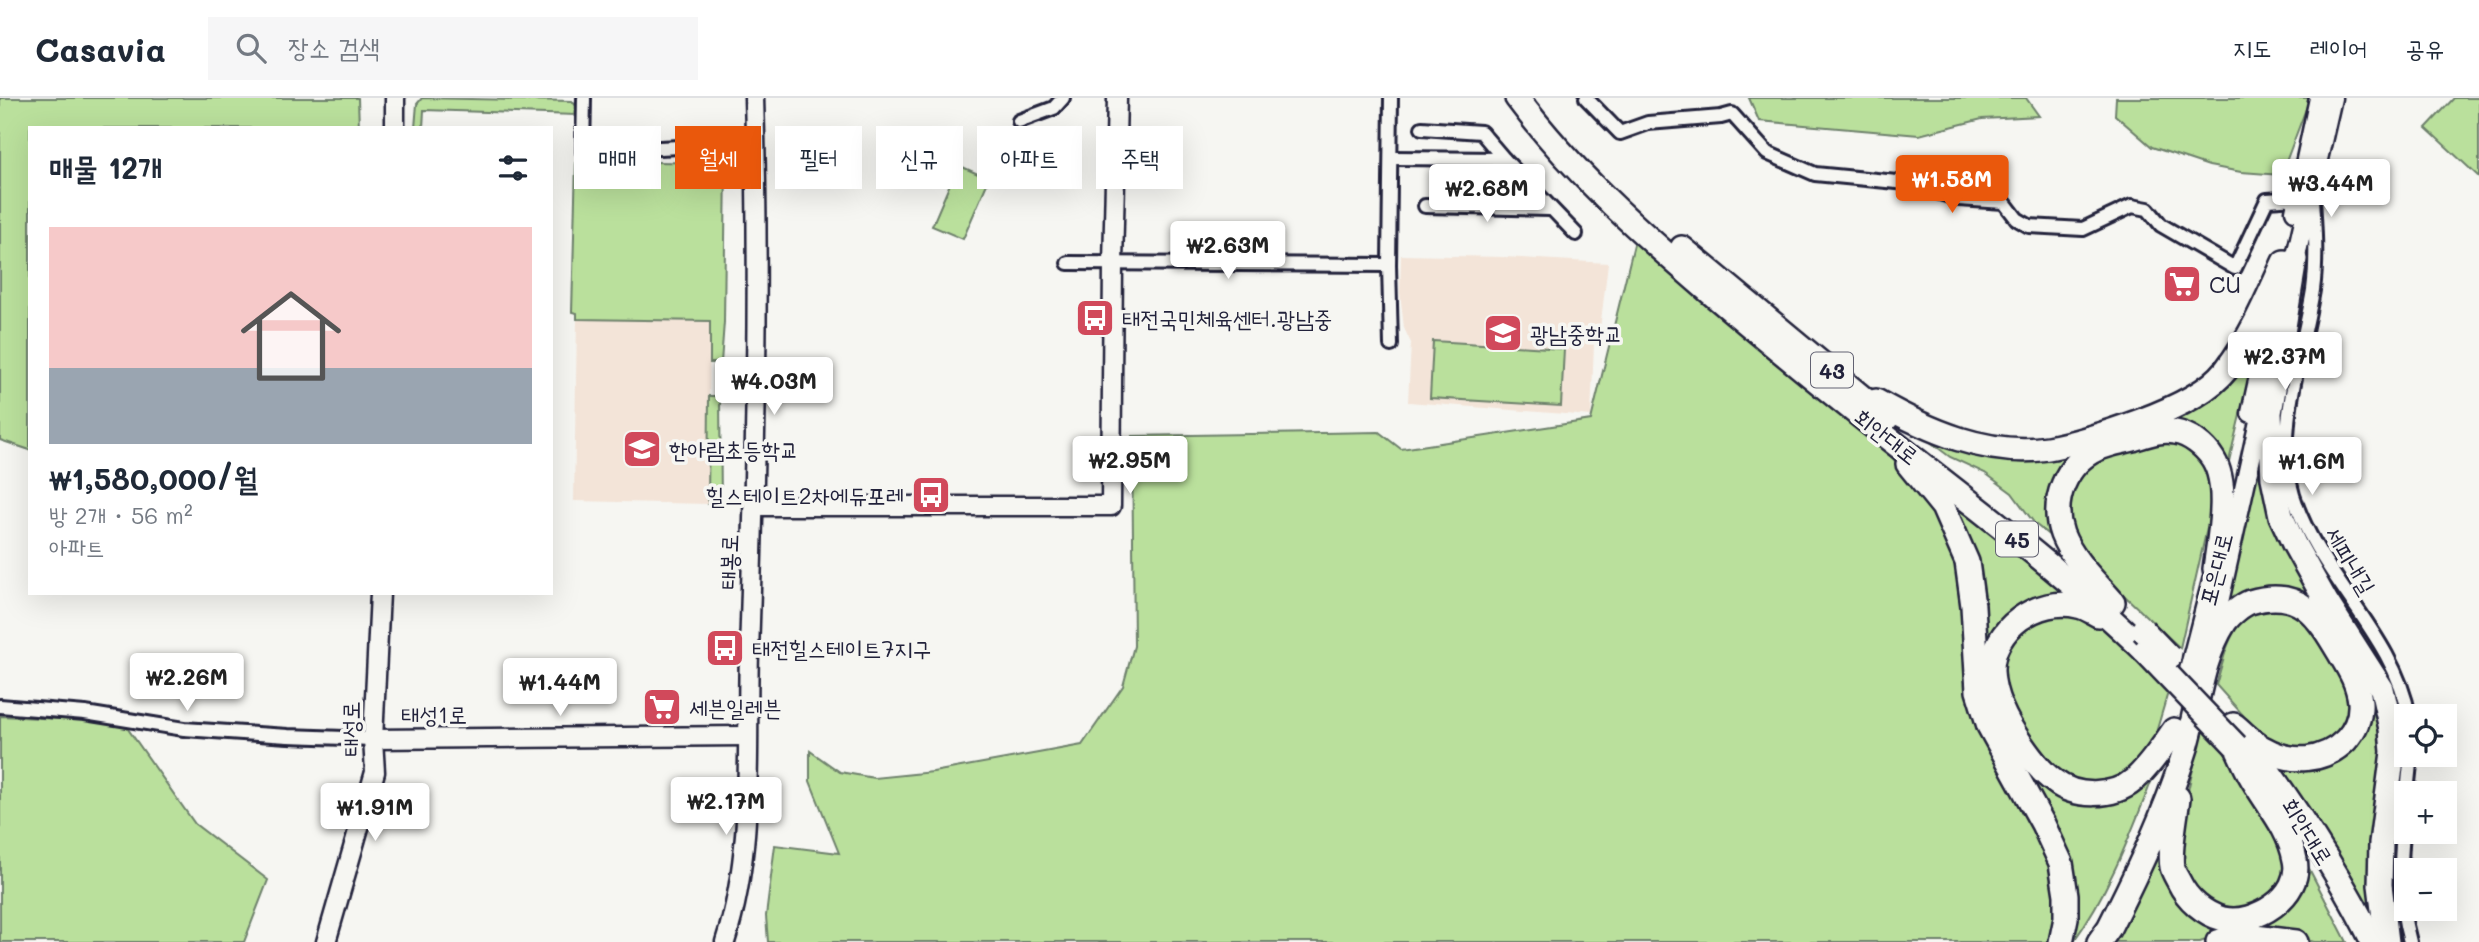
<!DOCTYPE html>
<html lang="ko">
<head>
<meta charset="utf-8">
<style>
  body { margin:0; font-family:Mali,"Poor Story",sans-serif; background:#f6f6f7; color:#1f2937; height:100vh; display:flex; flex-direction:column; font-size:26px; white-space:nowrap }
  * { box-sizing:border-box; margin:0 }
  p { font-size:23px; color:#747a83 }
  .icon { flex:none; width:38px; height:38px; fill:none; stroke:currentColor; stroke-width:2; stroke-linecap:round; stroke-linejoin:round }
  .map { position:relative; flex:1; overflow:hidden }
  .details { position:absolute; left:28px; top:28px; width:525px; height:469px; display:flex; flex-direction:column; background:#fff; border-radius:0px; box-shadow:0 7px 28px #0002 }
  .details>* { flex:none }
  .top-card { position:absolute; left:574px; top:28px; width:665px; height:63px; display:flex; gap:14px }
  .buttons { position:absolute; left:2394px; top:606px; display:grid; gap:14px }
  .buttons a { display:grid; place-items:center; width:63px; height:63px; border-radius:0px; background:#fff; box-shadow:0 7px 28px #0002; font-size:35px }
  .price { position:absolute; translate:-50% -60px; padding:0 16px; border-radius:7px; background:#fff; color:#222; font-size:23px; line-height:46px; filter:drop-shadow(0 2px 4px #0008) }
  .price::after { content:''; position:absolute; left:50%; top:42px; width:21px; height:16px; margin-left:-10px; background:inherit; clip-path:polygon(0 0,100% 0,50% 100%) }
  .price.current { background:#ea580c; color:#fff }
  ul { padding:0; list-style:none }
  li { display:grid; align-content:center; gap:14px; height:371px; padding:0 21px }
  li span { display:grid; place-items:center; height:217px; border-radius:0px; color:#555 }
  li>.icon { margin-inline-start:auto }
  span .icon { width:126px; height:126px; fill:#fffc; stroke-width:1 }
  li b { font-size:30px }
  h2 { display:flex; justify-content:space-between; align-items:center; height:84px; padding:0 21px; font-size:30px }
  .tag { padding:0 24px; border-radius:0px; background:#fff; box-shadow:0 7px 28px #0002; font-size:24px; line-height:63px }
  .tag.current { background:#ea580c; color:#fff }
  header { display:flex; align-items:center; gap:42px; box-sizing:border-box; height:98px; padding:0 35px; background:#fff; border-bottom:2px solid #e0e1e3 }
  header strong { font-size:33px }
  nav { display:flex; gap:38px; margin-inline-start:auto; font-size:24px }
  .search { width:490px; height:63px; background:#f6f6f7; display:flex; align-items:center; gap:18px; box-sizing:border-box; padding:0 24px; border-radius:0px; color:#747a83; font-size:26px }
  .map>svg:first-child { display:block }
</style>
</head>
<body>
<header>
<strong>Casavia</strong>
<div class="search"><svg class="icon" aria-label="search" viewBox="0 0 24 24"><circle cx="10" cy="10" r="6"/><path d="M15 15l6 6"/></svg>장소 검색</div>
<nav><a>지도</a><a>레이어</a><a>공유</a></nav>
</header>
<div class="map">
<svg width="2479" height="844" viewBox="0 0 2479 844">
  <rect width="100%" height="100%" fill="#f6f6f2"/>
  <filter id="ink" filterUnits="userSpaceOnUse"><feTurbulence type="fractalNoise" baseFrequency=".0143" numOctaves="2"/><feDisplacementMap in="SourceGraphic" scale="14" xChannelSelector="R" yChannelSelector="G"/><feConvolveMatrix kernelMatrix="1 2 1 2 8 2 1 2 1" color-interpolation-filters="sRGB"/></filter>
  <g filter="url(#ink)">
    <g fill="#f3e4d8">
      <path d="M1401 157 1505 159 1608 165 1599 240 1594 246 1591 318 1408 304 1411 245 1404 230 1400 195Z"/>
      <path d="M577 221 710 223 708 406 574 403Z"/>
    </g>
    <g fill="#bae09c" stroke="#6e816c" stroke-width="2">
      <path d="M0 0H358L359 30H30V352L0 342Z"/>
      <path d="M422 0 572 3 576 8V17L424 12 423 30H415L417 6Z"/>
      <path d="M1749 0H2026L2039 18 1982 21 1919 37 1759 23Z"/>
      <path d="M2116 0H2310L2281 77 2241 74 2209 68 2152 49 2115 17Z"/>
      <path d="M2454 0H2479V79L2426 30Z"/>
      <path d="M576 63 726 65 724 224 721 265H710V223L577 221V215L572 214Z"/>
      <path d="M958 67 989 81 963 141 932 128Z"/>
      <path d="M1636 138 1888 355 1927 398 1946 434 2052 765 2060 798 2053 844H768L766 818 775 747 839 755 810 683V653L840 674 874 680 933 674 1082 647 1123 588 1134 548 1132 338 1379 334 1401 351 1591 322Z"/>
      <path d="M2261 229 2225 380 2192 335 2078 357 2061 447 2035 426 2012 395 1985 375 1950 359 1921 337 1974 351 2152 325Z"/>
      <path d="M1433 243 1564 251 1561 308 1430 300Z"/>
      <path d="M709 298H720L721 406H708Z"/>
      <path d="M2171 337 2205 357 2214 399 2180 550 2075 451 2067 432V392L2099 358Z"/>
      <path d="M2262 344 2273 412 2371 587 2388 645 2384 844 2267 659 2314 666 2369 602 2308 504 2225 514Z"/>
      <path d="M1935 388 2080 503 2039 504 1988 569 2061 696 2155 674C2132 732 2110 793 2073 844H2069L2040 706 1986 575Z"/>
      <path d="M2286 510 2304 518 2346 581 2352 607 2347 627 2336 642 2303 654 2268 645 2216 587C2229 543 2231 511 2286 510Z"/>
      <path d="M2078 514 2105 530 2169 591 2152 648 2144 666 2100 688 2060 679 2017 623 2002 581 2003 558 2016 536 2029 524 2054 515Z"/>
      <path d="M0 618 123 624 195 726 268 782 244 844H0Z"/>
      <path d="M2203 629 2236 668 2273 721 2291 776 2272 805 2221 814 2188 790 2177 739Z"/>
      <path d="M2164 729 2200 817 2268 820 2302 757 2347 844H2314L2284 835 2223 836 2200 844H2109Z"/>
    </g>
    <g fill="none" stroke-linecap="round" stroke-linejoin="round">
      <g stroke="#22223b" stroke-width="18">
        <g id="street">
          <path d="M584 0 583 54 756 45"/>
          <path d="M1391 0 1389 167 1391 247"/>
          <path d="M1586 0 1620 35 1648 25 1721 19 1732 16 1767 55 1815 76 1907 85 1959 101 2004 104 2017 121 2029 128 2083 131 2132 108 2148 111 2161 127 2235 170 2267 102 2297 100"/>
          <path d="M1019 23 1054 10 1063 0"/>
          <path d="M1422 30 1481 34 1504 61"/>
          <path d="M1391 60 1504 61 1576 136"/>
          <path d="M2313 101C2315 132 2317 162 2313 192 2303 255 2274 334 2293 397 2317 476 2395 538 2409 618"/>
          <path d="M1425 108 1550 111"/>
          <path d="M1068 165 1389 167"/>
          <path d="M0 608 85 615 184 631 288 638 373 641"/>
          <path d="M2407 695 2411 656"/>
          <path d="M2406 702C2401 752 2396 794 2410 844"/>
        </g>
      </g>
      <g stroke="#22223b" stroke-width="23">
        <g id="secondary">
          <path d="M395 0V30"/>
          <path d="M2295 113 2319 0"/>
          <path d="M2293 171 2332 0"/>
          <path d="M2251 315 2277 195"/>
          <path d="M754 408H1111L1113 166 1117 0"/>
          <path d="M2211 540 2264 301"/>
          <path d="M2189 572 2213 479"/>
          <path d="M373 641 747 638"/>
          <path d="M326 844 375 674 373 641 380 495"/>
          <path d="M725 844C755 751 746 652 749 555 755 371 760 185 754 0"/>
        </g>
      </g>
      <g stroke="#22223b" stroke-width="28">
        <g id="highway">
          <path d="M1517 0C1572 74 1641 135 1711 195 1768 243 1825 290 1883 336 1972 406 2064 474 2145 553"/>
          <path d="M1682 150 1887 320"/>
          <path d="M2295 161 2270 315 2273 380 2281 418 2294 446 2327 505 2382 591 2391 631 2393 654 2381 745 2380 787 2387 844"/>
          <path d="M1876 303C1927 332 1987 359 2048 350 2078 345 2110 334 2140 323 2167 313 2208 295 2226 272 2251 239 2267 202 2284 164"/>
          <path d="M1908 366 1943 409 1967 464 1973 508 1978 593 1989 628 2043 726 2061 765 2066 797V820L2061 844"/>
          <path d="M2113 504C2095 483 2072 462 2062 436 2050 403 2066 365 2097 351 2108 346 2121 344 2133 341 2146 337 2161 331 2175 334 2189 336 2205 348 2213 361 2230 388 2219 440 2215 471"/>
          <path d="M2098 517C2092 514 2085 509 2078 508 2038 498 1991 531 1992 573 1993 599 2008 627 2022 647 2031 660 2041 674 2054 683 2075 700 2113 700 2134 682 2150 668 2162 649 2174 632"/>
          <path d="M2247 644C2294 707 2338 773 2373 844"/>
          <path d="M2178 700C2176 717 2169 753 2172 769 2173 774 2177 780 2179 784 2187 801 2204 816 2223 821 2254 828 2303 798 2295 762 2289 729 2266 706 2250 677 2245 668 2241 658 2236 648"/>
          <path d="M2099 844 2109 830C2139 771 2166 714 2186 650 2198 609 2201 561 2225 524 2230 517 2242 507 2250 504 2300 489 2317 517 2340 556 2349 571 2358 585 2360 604 2361 619 2356 631 2346 642 2323 665 2291 666 2263 650 2253 645 2244 635 2234 627"/>
          <path d="M2218 844 2239 837 2296 844"/>
        </g>
      </g>
      <use href="#street" stroke="#f6f6f2" stroke-width="12"/>
      <use href="#secondary" stroke="#f6f6f2" stroke-width="18"/>
      <use href="#highway" stroke="#f6f6f2" stroke-width="23"/>
      <g stroke="#22223b" stroke-width="28" stroke-linecap="butt">
        <g id="highway-bridge">
          <path d="M2143 532 2169 559"/>
          <path d="M2145 553 2236 648"/>
        </g>
      </g>
      <use href="#highway-bridge" stroke="#f6f6f2" stroke-width="23"/>
    </g>
  </g>
  <defs>
    <g id="supermarket-square" transform="scale(2.0125)"><rect x="-9" y="-9" width="18" height="18" rx="4" fill="#d1495b" stroke="#f6f6f2"/><path d="M-6-5.5h2.5l.6 2H6L4.5 2H-2.5L-4.4-4H-6ZM-1.5 3.2a1.3 1.3 0 1 0 .1 0ZM3 3.2a1.3 1.3 0 1 0 .1 0Z" fill="#fff"/></g>
    <g id="bus-square" transform="scale(2.0125)"><rect x="-9" y="-9" width="18" height="18" rx="4" fill="#d1495b" stroke="#f6f6f2"/><path d="M-5-6H5V4H4V6H2V4H-2V6H-4V4H-5ZM-3.5-4V0h7V-4ZM-3.5 1.2v1.5H-2V1.2ZM2 1.2v1.5H3.5V1.2Z" fill="#fff"/></g>
    <g id="school-square" transform="scale(2.0125)"><rect x="-9" y="-9" width="18" height="18" rx="4" fill="#d1495b" stroke="#f6f6f2"/><path d="M0-5L7-2L0 1L-7-2ZM-4 1L0 2.5L4 1V4Q0 6-4 4Z" fill="#fff"/></g>
  </defs>
  <g fill-rule="evenodd">
    <use href="#supermarket-square" x="2182" y="186"/>
    <use href="#bus-square" x="1095" y="220"/>
    <use href="#school-square" x="1503" y="235"/>
    <use href="#school-square" x="642" y="351"/>
    <use href="#bus-square" x="931" y="397"/>
    <use href="#bus-square" x="725" y="550"/>
    <use href="#supermarket-square" x="662" y="609"/>
  </g>
  <g text-anchor="middle" dominant-baseline="central" stroke-width="7" stroke-linejoin="round" paint-order="stroke">
    <g fill="#f6f6f2" stroke="#626272" stroke-width="2">
      <rect x="1811" y="254.5" width="42" height="35" rx="5"/>
      <rect x="1996" y="423.5" width="42" height="35" rx="5"/>
    </g>
    <g font-size="21" font-weight="bold" fill="#22223b">
      <text x="1832" y="272">43</text>
      <text x="2017" y="441">45</text>
    </g>
    <g font-size="23" fill="#22223b" stroke="#f6f6f2" text-anchor="start">
      <text x="2209" y="186">CU</text>
      <text x="1122" y="220">태전국민체육센터.광남중</text>
      <text x="1530" y="235">광남중학교</text>
      <text x="669" y="351">한아람초등학교</text>
      <text x="904" y="397" text-anchor="end">힐스테이트2차에듀포레</text>
      <text x="752" y="550">태전힐스테이트7지구</text>
      <text x="689" y="609">세븐일레븐</text>
    </g>
    <g font-size="23" fill="#22223b" stroke="#f6f6f2">
      <text transform="translate(1887 338) rotate(38)">회안대로</text>
      <text transform="translate(2351 462) rotate(59)">세피내길</text>
      <text transform="translate(728 464) rotate(-88)">태봉로</text>
      <text transform="translate(2215 471) rotate(-76)">포은대로</text>
      <text x="434" y="616">태성1로</text>
      <text transform="translate(350 631) rotate(-90)">태성로</text>
      <text transform="translate(2308 733) rotate(58)">회안대로</text>
    </g>
  </g>
</svg>
<div class="buttons">
<a><svg class="icon" aria-label="locate" viewBox="0 0 24 24"><circle cx="12" cy="12" r="6"/><path d="M12 2v4M12 18v4M2 12h4M18 12h4"/></svg></a>
<a>+</a>
<a>−</a>
</div>
<b class="price current" style="left:1952px;top:117px">₩1.58M</b>
<b class="price" style="left:2331px;top:121px">₩3.44M</b>
<b class="price" style="left:1487px;top:126px">₩2.68M</b>
<b class="price" style="left:1228px;top:183px">₩2.63M</b>
<b class="price" style="left:2285px;top:294px">₩2.37M</b>
<b class="price" style="left:774px;top:319px">₩4.03M</b>
<b class="price" style="left:1130px;top:398px">₩2.95M</b>
<b class="price" style="left:2312px;top:399px">₩1.6M</b>
<b class="price" style="left:187px;top:615px">₩2.26M</b>
<b class="price" style="left:560px;top:620px">₩1.44M</b>
<b class="price" style="left:726px;top:739px">₩2.17M</b>
<b class="price" style="left:375px;top:745px">₩1.91M</b>
<div class="top-card">
<a class="tag">매매</a>
<a class="tag current">월세</a>
<a class="tag">필터</a>
<a class="tag">신규</a>
<a class="tag">아파트</a>
<a class="tag">주택</a>
</div>
<section class="details">
<h2>매물 12개<svg class="icon" aria-label="filters" viewBox="0 0 24 24"><path d="M4 7h16M4 17h16"/><circle cx="9" cy="7" r="2"/><circle cx="15" cy="17" r="2"/></svg></h2>
<ul>
<li><span style="background:linear-gradient(#f6c9c9 65%,#9aa5b1 0)"><svg class="icon" aria-label="home" viewBox="0 0 24 24"><path d="M3 11l9-7 9 7M6 9v11h12V9"/></svg></span><div><b>₩1,580,000/월</b><p>방 2개 · 56 m²</p><p>아파트</p></div></li>
</ul>
</section>
</div>
</body>
</html>
